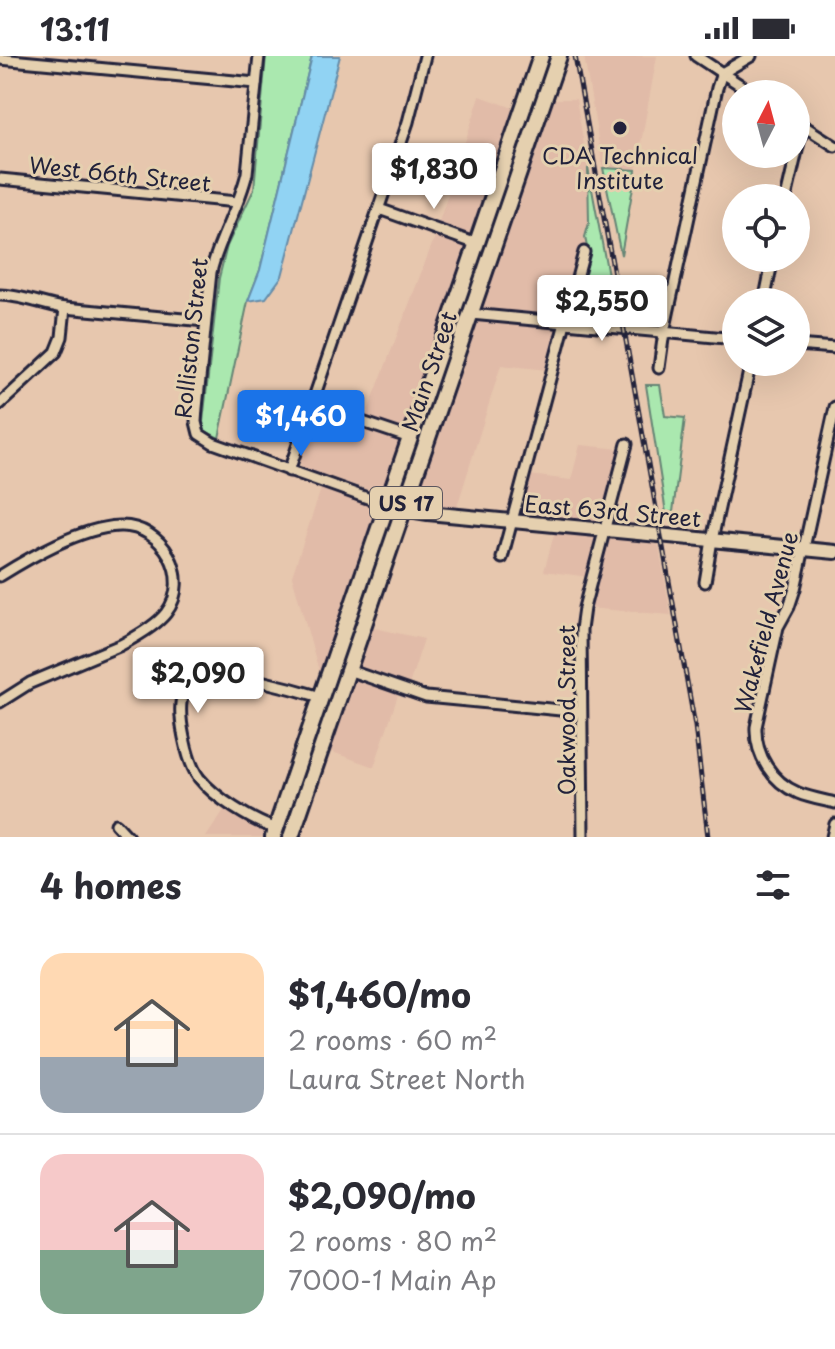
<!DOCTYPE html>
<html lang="en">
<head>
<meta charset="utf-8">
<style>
  body { margin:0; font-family:"Playpen Sans",sans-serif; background:#f7f7f7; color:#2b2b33; height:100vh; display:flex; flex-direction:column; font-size:30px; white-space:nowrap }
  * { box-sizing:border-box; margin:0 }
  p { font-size:26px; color:#7c7c81 }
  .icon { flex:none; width:44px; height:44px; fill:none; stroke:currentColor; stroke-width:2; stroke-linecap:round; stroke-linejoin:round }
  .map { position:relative; height:781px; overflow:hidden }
  .drawer { display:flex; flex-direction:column; background:#fff; flex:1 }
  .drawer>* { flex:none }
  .needle { width:52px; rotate:6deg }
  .tools { position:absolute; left:722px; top:24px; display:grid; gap:16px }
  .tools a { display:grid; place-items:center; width:88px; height:88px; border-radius:50%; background:#fff; box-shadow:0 8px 32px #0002; font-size:40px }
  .price { position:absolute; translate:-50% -68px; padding:0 18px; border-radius:8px; background:#fff; color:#222; font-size:26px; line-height:52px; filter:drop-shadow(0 2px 4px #0008) }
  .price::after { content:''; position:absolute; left:50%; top:48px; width:24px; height:18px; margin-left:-12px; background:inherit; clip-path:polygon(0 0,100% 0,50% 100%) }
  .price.current { background:#1a73e8; color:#fff }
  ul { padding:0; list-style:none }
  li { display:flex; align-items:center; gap:24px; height:200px; padding:0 40px }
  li+li { border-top:2px solid #e1e1e2 }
  li span { display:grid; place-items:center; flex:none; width:224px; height:160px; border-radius:24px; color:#555 }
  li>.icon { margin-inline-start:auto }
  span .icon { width:96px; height:96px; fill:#fffc; stroke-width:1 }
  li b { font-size:34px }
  h2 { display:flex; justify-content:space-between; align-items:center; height:96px; padding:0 40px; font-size:34px }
  .status { display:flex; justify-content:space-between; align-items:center; height:56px; padding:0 40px; background:#fff; direction:ltr }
  .status svg { height:22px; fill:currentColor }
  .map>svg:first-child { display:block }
</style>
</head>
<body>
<div class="status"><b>13:11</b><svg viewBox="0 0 49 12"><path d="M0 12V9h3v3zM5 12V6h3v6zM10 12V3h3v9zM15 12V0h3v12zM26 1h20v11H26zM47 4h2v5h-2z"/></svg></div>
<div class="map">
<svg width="835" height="781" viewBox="0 0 835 781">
  <rect width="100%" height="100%" fill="#e7c7ae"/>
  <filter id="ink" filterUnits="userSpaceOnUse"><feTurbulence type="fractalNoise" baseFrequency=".0125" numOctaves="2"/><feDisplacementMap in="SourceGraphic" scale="16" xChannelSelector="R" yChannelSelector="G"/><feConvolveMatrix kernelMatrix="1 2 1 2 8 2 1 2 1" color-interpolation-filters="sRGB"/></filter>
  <g filter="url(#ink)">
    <g fill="#e1bba8">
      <path d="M584 0H657L636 114 603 112Z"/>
      <path d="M480 40 516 53 475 173 473 176 464 178 438 169Z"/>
      <path d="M551 43H576L588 112 589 167 585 181 587 191 586 202 574 261 577 263 573 272 560 271 548 314 501 309 456 454 423 449 418 446 416 437Z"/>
      <path d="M436 178 463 189 467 197 408 370 402 372 391 371 365 363Z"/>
      <path d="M317 357 387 378 397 385 400 391 385 437 381 438 302 411 299 404 313 360Z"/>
      <path d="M580 389 630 394 609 469 519 460 529 419 571 424Z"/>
      <path d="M321 433 370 449 373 451 376 459 321 622 292 520Z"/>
      <path d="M555 475 658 485 671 559 588 552 596 522 544 515Z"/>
      <path d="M370 571 424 583 408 632 401 630 374 711 327 694Z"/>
      <path d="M226 751 265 774V781H206Z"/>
    </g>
    <g fill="#aae8af" stroke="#668575" stroke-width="2">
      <path d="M266 0H312L260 214 248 245 219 382 205 375 203 366 219 222 227 190 254 133Z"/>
      <path d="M588 112 617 267 577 263 572 258 586 202 587 191 585 181 589 167Z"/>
      <path d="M603 112 636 114 621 199Z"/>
      <path d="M646 329H660L665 360 685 362 673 456 666 457Z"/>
    </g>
    <path fill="#91d3f3" stroke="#658ca9" stroke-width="2" d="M312 0H340L282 220 266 242 248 245 260 214Z"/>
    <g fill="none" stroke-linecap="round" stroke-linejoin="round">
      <g stroke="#22223b" stroke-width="15">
        <g id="street">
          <path d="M259 0 247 117C239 152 219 182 211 216L197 352 196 366 199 378 213 387 387 449"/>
          <path d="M696 0 754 38"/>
          <path d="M0 3 256 27"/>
          <path d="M796 65 835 90"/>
          <path d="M0 123 237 146"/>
          <path d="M786 142 803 69"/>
          <path d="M379 153 477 188"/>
          <path d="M0 239C21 239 43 249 65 252L205 265"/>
          <path d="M764 246 773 202"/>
          <path d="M471 258 736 283"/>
          <path d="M796 289 835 292"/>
          <path d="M659 312 664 276 717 32 722 17 751 0"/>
          <path d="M0 348 56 296 62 281 65 252"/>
          <path d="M312 349 410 382"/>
          <path d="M835 351 795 533 789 551 778 571 756 671C755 699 772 726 798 737 810 742 823 744 835 747"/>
          <path d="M289 415 408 66 425 0"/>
          <path d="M502 502 584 196"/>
          <path d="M0 520C32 500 80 472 119 470 163 468 193 522 166 557 157 569 134 582 121 589L30 627 0 646"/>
          <path d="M705 526 712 484 751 306"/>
          <path d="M348 614 426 641 581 656"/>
          <path d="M116 768 128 781"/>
          <path d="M276 773C251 764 215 742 199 722 187 706 176 657 183 638 187 628 195 621 206 619 227 614 298 634 321 641"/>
          <path d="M583 781 581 574 584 552 627 388"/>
          <path d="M832 781 835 768"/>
        </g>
      </g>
      <g stroke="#22223b" stroke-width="18">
        <path id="secondary" d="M397 452 428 457 835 496"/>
      </g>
      <g stroke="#22223b" stroke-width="20">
        <g id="primary">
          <path d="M273 781 541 0"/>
          <path d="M291 781 559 0"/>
        </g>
      </g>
      <use href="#street" stroke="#e5d0af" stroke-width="9"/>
      <use href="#secondary" stroke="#e5d0af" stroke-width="12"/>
      <use href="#primary" stroke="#e5d0af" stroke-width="14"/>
      <g stroke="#22223b" stroke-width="5">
        <path id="rail" d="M575 0 695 670 708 781"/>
      </g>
      <use href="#rail" stroke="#e5d0af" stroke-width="2" stroke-dasharray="6" stroke-linecap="butt"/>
    </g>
  </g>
  <circle fill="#22223b" stroke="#e5d0af" stroke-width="3" cx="620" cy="72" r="8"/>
  <g text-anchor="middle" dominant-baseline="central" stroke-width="6" stroke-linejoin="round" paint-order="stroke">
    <rect fill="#e5d0af" stroke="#5c565e" stroke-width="2" x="370" y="431" width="72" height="32" rx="6"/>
    <g font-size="20" font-weight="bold" fill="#22223b">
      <text x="406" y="447">US 17</text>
    </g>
    <g font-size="22" fill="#22223b" stroke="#e5d0af">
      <text x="620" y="98">CDA Technical<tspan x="620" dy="25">Institute</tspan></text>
    </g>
    <g font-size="22" fill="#22223b" stroke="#e5d0af">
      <text transform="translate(120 117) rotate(6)">West 66th Street</text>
      <text transform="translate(190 282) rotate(-84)">Rolliston Street</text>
      <text transform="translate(428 315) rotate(-71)">Main Street</text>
      <text transform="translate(613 454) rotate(5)">East 63rd Street</text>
      <text transform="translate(765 566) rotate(-75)">Wakefield Avenue</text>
      <text transform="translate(565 654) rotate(-90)">Oakwood Street</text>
    </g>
  </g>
</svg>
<div class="tools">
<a><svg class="needle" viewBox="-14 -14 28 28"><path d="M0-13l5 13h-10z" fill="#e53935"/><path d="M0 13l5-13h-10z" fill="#7c7c81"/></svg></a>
<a><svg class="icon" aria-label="locate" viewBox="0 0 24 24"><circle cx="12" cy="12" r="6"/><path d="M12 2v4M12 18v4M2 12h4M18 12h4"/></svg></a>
<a><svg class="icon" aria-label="layers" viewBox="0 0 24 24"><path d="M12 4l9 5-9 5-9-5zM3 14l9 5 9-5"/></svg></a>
</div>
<b class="price" style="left:434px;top:155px">$1,830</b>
<b class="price" style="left:602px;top:287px">$2,550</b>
<b class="price current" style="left:301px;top:402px">$1,460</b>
<b class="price" style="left:198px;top:659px">$2,090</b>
</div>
<section class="drawer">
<h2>4 homes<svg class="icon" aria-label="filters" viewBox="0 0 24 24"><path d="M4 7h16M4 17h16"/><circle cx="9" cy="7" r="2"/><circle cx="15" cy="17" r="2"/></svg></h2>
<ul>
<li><span style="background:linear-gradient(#ffd9b3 65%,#9aa5b1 0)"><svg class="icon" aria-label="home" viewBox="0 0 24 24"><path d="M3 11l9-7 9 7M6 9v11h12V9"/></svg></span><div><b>$1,460/mo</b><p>2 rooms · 60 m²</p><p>Laura Street North</p></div></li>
<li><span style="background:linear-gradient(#f6c9c9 60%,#7fa58c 0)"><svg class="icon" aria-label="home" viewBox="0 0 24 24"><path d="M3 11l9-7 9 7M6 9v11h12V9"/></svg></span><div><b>$2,090/mo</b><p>2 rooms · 80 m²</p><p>7000-1 Main Ap</p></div></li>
</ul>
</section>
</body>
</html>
